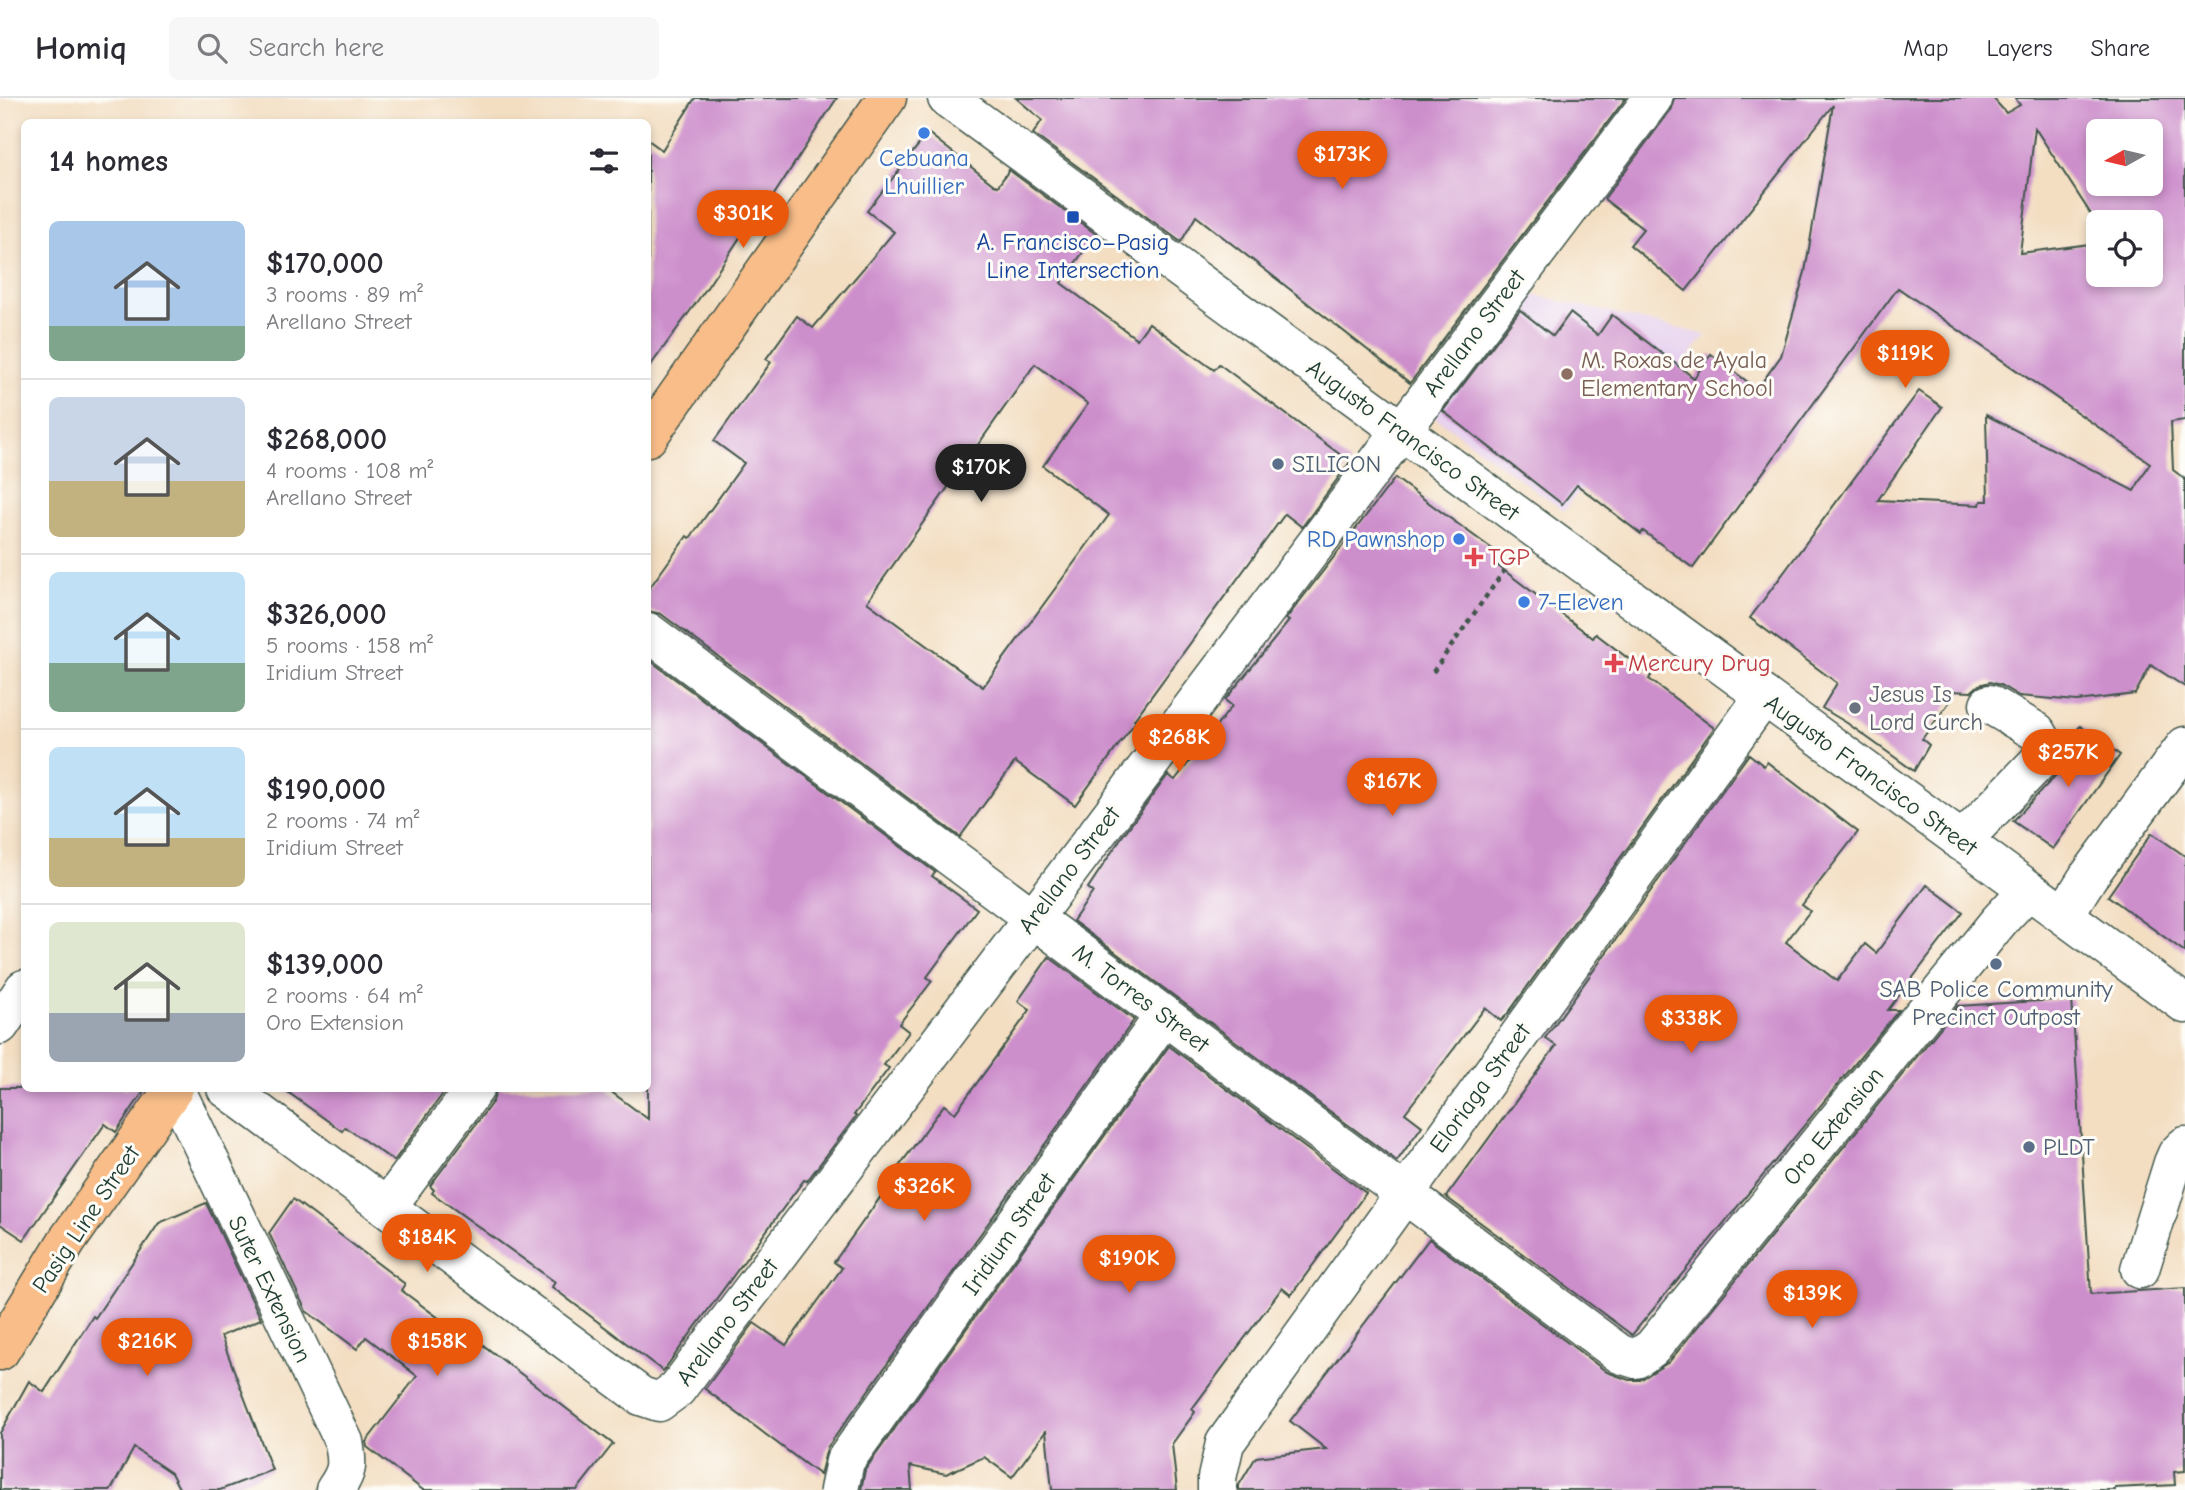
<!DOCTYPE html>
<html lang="en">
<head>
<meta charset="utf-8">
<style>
  body { margin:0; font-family:"Comic Neue",sans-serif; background:#f7f7f7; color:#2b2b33; height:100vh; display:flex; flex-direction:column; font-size:26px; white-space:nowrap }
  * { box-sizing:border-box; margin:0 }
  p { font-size:23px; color:#7c7c81 }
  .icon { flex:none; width:38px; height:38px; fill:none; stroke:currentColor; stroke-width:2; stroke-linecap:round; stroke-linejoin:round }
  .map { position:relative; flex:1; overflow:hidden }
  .side { position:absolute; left:21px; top:21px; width:630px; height:973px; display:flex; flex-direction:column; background:#fff; border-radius:10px; box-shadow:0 4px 10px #0003 }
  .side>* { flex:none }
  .needle { width:46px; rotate:262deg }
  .fabs { position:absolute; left:2086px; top:21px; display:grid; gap:14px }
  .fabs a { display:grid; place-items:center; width:77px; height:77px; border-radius:10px; background:#fff; box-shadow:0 4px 10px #0003; font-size:35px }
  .price { position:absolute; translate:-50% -60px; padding:0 16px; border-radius:24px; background:#ea580c; color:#fff; font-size:23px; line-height:46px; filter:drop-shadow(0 2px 4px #0008) }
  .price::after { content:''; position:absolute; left:50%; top:42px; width:21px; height:16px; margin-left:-10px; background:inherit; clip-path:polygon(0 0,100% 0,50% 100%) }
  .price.on { background:#222; color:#fff }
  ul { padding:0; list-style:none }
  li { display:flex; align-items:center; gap:21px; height:175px; padding:0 28px }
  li+li { border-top:2px solid #e1e1e2 }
  li span { display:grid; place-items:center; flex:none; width:196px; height:140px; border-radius:10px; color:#555 }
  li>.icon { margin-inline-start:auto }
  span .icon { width:84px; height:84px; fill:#fffc; stroke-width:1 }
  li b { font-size:30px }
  h2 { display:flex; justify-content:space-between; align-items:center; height:84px; padding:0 28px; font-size:30px }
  header { display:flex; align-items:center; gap:42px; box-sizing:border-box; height:98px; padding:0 35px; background:#fff; border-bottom:2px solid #e1e1e2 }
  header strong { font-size:33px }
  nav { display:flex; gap:38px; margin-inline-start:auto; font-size:24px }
  .search { width:490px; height:63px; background:#f7f7f7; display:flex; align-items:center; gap:18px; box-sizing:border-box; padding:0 24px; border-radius:10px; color:#7c7c81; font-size:26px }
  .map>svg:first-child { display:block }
</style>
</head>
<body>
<header>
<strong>Homiq</strong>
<div class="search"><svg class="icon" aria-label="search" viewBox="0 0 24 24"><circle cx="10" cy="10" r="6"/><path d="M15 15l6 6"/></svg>Search here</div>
<nav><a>Map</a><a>Layers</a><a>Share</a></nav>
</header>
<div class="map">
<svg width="2185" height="1392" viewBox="0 0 2185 1392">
  <rect width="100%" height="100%" fill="#fdfcf7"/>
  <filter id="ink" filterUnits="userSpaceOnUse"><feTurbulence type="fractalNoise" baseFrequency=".0143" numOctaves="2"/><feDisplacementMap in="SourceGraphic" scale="14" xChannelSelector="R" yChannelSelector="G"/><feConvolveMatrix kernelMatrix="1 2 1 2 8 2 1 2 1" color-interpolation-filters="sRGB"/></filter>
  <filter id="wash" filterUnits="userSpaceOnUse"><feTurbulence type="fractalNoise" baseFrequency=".00686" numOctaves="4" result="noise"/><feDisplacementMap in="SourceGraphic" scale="28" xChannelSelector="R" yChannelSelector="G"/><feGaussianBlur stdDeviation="1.57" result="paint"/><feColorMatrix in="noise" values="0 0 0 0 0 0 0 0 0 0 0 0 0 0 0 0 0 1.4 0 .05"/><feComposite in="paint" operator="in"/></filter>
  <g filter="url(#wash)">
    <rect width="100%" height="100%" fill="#f3dec2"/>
    <path fill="#e7d2ef" d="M1521 194 1706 237 1564 413 1431 316Z"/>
    <g id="blocks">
      <g fill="#cd8fcc" fill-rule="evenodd">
        <path d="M695 0H837L764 112 760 109 706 191 648 271V42L662 52Z"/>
        <path d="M1016 0H1626L1410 285 1196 118 1181 144 1033 36 1042 22Z"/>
        <path d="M1674 0H1993L2006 15 2020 7 2015 0H2185V322L2171 324 2173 372 2185 381V589L2151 567 2135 596 2077 603 2019 598 2000 587 1990 584 1979 587 1971 594 1951 593V602L1922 641 1929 647 1914 673 1847 625 1822 610 1837 585 1750 520 1919 293 1942 309 1878 402 1980 407 1981 403H1988L1986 317 2134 393 2150 365 1898 190 1693 470 1643 433 1641 436 1577 387 1562 406 1443 313 1520 212 1553 238 1570 215 1598 237 1612 217 1694 280 1711 256 1757 291 1781 258 1805 174 1833 7 1686 193 1630 147 1643 131 1604 101 1670 13ZM2035 30 2098 127V124H2151V177H2098V145L2020 155ZM2098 33H2151V86H2098Z"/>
        <path d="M928 35 994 87 998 88 1009 72 1096 136 1061 185 1137 241 1149 225 1214 272 1219 266 1350 364 1302 429 1285 416 1134 622 1136 623 1075 707 1015 664 960 739 661 516 648 513V492L687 438 690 440 744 365 714 343 771 264 766 261 797 218 813 230 894 134 867 113ZM1035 266 1088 306 1043 368 1109 417 983 589 867 504Z"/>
        <path d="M1395 380 1499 456 1493 464 1593 540 1596 536 1651 578 1649 581 1714 630 1509 914 1501 923 1485 910 1405 1015 1422 1028 1397 1063 1073 823 1093 794 1088 790 1121 740 1168 677 1175 682 1232 608 1225 602 1289 523 1286 521Z"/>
        <path d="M648 561 935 774 932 778 977 811 927 879 932 883 899 926 909 934 884 967 889 970 854 1017 856 1018 807 1083 804 1082 663 1273 552 1189 555 1184 432 1095 434 1092 430 1088 493 1003 497 990H606L648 1021Z"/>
        <path d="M2080 628 2120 657 2053 751 2013 723 2058 675 2064 663 2066 649Z"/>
        <path d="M1749 656 1764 668 1767 664 1858 734 1802 807 1810 813 1786 844 1837 883 1865 846 1876 855 1927 787 1963 814 1888 912H1899L1632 1237 1446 1099 1556 948 1545 940Z"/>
        <path d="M2152 735 2185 758V854L2108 798Z"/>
        <path d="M1049 859 1134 922 827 1350 820 1377 705 1291 754 1225 786 1247 842 1170 834 1164 889 1087 887 1085 944 1007 955 1015 1030 912 1018 903Z"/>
        <path d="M2072 901 2091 1196 2185 1190V1373L2174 1374 2175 1387 2115 1390V1392H1239V1387L1256 1359 1326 1351 1290 1323 1429 1141 1607 1274 1629 1282H1640L1669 1264 1958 908Z"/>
        <path d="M1169 948 1366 1095 1291 1197 1282 1190 1192 1311 1195 1314 1172 1346 1177 1392H1052L1046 1333 1012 1379 984 1359 946 1376 910 1368 912 1392H861L865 1372Z"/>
        <path d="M0 990H146L116 1034 105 1026 24 1142 0 1126Z"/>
        <path d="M282 990H447L394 1063 345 1029 342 1033Z"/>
        <path d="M293 1101 405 1186 401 1192 455 1232 458 1228 613 1346 577 1392H423L367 1349 366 1344 417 1278 366 1239 357 1251 306 1213 269 1135Z"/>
        <path d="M206 1105 261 1221 221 1238 272 1372 220 1392H180L171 1375 134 1350 111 1392H0V1335L29 1283 44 1294 93 1218 95 1220 159 1125Z"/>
      </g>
    </g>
  </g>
  <g filter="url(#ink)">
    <use href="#blocks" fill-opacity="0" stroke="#3f5549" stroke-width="2"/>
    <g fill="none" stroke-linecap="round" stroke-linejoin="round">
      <g stroke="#3f5549" stroke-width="41">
        <g id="minor">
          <path d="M947 0 2185 906"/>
          <path d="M648 534 1620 1256 1636 1261 1652 1250 1999 823 2028 792"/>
          <path d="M1961 744 2042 660 2044 646 2037 634 1989 606"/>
          <path d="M2064 817 2088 779 2185 648"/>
          <path d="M0 927 24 891"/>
          <path d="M175 990 344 1344C348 1367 348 1373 335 1392"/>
          <path d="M226 990 641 1298 659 1304 677 1291 1653 0"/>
          <path d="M387 1109 475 990"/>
          <path d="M2140 1171 2173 1065 2177 1056 2185 1048"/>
          <path d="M839 1392 845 1363 1164 918"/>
          <path d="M1217 1392V1380L1225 1345 1764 598"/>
        </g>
      </g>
      <g stroke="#3f5549" stroke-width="41">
        <g id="major">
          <path d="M648 339 887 0"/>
          <path d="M0 1253 67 1143 174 990"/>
        </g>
      </g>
      <path stroke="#3f5549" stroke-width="4.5" stroke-dasharray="5 5" stroke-linecap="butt" d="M1433 574 1511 463"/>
      <use href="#minor" stroke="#fff" stroke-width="38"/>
      <use href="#major" stroke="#f8bd89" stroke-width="38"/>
    </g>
  </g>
  <g fill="#3f7fe0" stroke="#fdfcf7" stroke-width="2.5">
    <circle cx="924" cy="35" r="7"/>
    <circle cx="1459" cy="441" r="7"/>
    <circle cx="1524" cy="504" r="7"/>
  </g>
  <rect fill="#1a4fb4" stroke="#fdfcf7" stroke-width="2.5" x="1066" y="112" width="14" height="14" rx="3.5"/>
  <circle fill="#8d6e63" stroke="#fdfcf7" stroke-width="2.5" cx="1567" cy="276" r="7"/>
  <g fill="#5c6f8a" stroke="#fdfcf7" stroke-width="2.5">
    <circle cx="1278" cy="366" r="7"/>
    <circle cx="1996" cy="866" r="7"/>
    <circle cx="2029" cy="1049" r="7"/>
  </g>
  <g fill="#e0444e" stroke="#fdfcf7" stroke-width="2.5">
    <path d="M1470.5 448.5h7v7h7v7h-7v7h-7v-7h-7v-7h7z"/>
    <path d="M1610.5 554.5h7v7h7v7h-7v7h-7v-7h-7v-7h7z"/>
  </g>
  <circle fill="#6b7280" stroke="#fdfcf7" stroke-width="2.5" cx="1855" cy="610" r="7"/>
  <g text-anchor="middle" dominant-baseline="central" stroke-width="6" stroke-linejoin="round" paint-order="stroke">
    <g font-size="24" fill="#366cbe" stroke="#fdfcf7">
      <text x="924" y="60">Cebuana<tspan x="924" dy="28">Lhuillier</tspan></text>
      <text x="1445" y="441" text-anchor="end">RD Pawnshop</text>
      <text x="1538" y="504" text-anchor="start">7-Eleven</text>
    </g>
    <g font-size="24" fill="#164399" stroke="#fdfcf7">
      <text x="1073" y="144">A. Francisco–Pasig<tspan x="1073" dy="28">Line Intersection</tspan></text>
    </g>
    <g font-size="24" fill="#1f3d34" stroke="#fdfcf7">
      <text transform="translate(1474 235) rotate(-53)">Arellano Street</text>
      <text transform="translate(1413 342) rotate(36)">Augusto Francisco Street</text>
      <text transform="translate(1871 677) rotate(36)">Augusto Francisco Street</text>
      <text transform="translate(1069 772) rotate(-53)">Arellano Street</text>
      <text transform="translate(1141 900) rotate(37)">M. Torres Street</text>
      <text transform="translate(1480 990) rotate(-54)">Eloriaga Street</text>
      <text transform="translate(1833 1028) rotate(-51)">Oro Extension</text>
      <text transform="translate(86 1121) rotate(-56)">Pasig Line Street</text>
      <text transform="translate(1009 1136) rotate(-55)">Iridium Street</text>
      <text transform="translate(270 1191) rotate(64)">Suter Extension</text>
      <text transform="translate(727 1224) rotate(-53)">Arellano Street</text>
    </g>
    <g font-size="24" fill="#785e54" stroke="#fdfcf7" text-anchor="start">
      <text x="1581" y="262">M. Roxas de Ayala<tspan x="1581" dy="28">Elementary School</tspan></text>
    </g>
    <g font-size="24" fill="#4e5e75" stroke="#fdfcf7" text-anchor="start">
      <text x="1292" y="366">SILICON</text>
      <text x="1996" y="891" text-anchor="middle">SAB Police Community<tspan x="1996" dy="28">Precinct Outpost</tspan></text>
      <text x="2043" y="1049">PLDT</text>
    </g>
    <g font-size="24" fill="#be3a42" stroke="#fdfcf7" text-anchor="start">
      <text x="1488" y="459">TGP</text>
      <text x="1628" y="565">Mercury Drug</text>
    </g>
    <g font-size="24" fill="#5b616d" stroke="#fdfcf7" text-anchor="start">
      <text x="1869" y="596">Jesus Is<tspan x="1869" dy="28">Lord Curch</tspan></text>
    </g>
  </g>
</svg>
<div class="fabs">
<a><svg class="needle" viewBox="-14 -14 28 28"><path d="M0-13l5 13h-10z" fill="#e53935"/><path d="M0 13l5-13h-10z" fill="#7c7c81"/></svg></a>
<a><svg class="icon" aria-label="locate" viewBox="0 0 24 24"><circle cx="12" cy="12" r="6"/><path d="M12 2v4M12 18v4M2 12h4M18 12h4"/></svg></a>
</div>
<b class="price" style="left:1342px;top:93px">$173K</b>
<b class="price" style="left:743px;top:152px">$301K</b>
<b class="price" style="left:1905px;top:292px">$119K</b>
<b class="price on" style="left:981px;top:406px">$170K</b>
<b class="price" style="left:1179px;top:676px">$268K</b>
<b class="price" style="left:2068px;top:691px">$257K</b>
<b class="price" style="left:1392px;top:720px">$167K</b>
<b class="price" style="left:1691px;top:957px">$338K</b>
<b class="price" style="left:924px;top:1125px">$326K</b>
<b class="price" style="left:427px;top:1176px">$184K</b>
<b class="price" style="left:1129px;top:1197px">$190K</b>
<b class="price" style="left:1812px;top:1232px">$139K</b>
<b class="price" style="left:147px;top:1280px">$216K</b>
<b class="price" style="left:437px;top:1280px">$158K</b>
<section class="side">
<h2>14 homes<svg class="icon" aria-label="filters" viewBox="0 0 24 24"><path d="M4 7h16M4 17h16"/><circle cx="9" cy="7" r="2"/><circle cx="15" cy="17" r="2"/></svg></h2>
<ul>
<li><span style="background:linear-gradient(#a9c7e8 75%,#7fa58c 0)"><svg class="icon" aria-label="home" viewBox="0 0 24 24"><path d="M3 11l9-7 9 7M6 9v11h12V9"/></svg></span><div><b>$170,000</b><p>3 rooms · 89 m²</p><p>Arellano Street</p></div></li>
<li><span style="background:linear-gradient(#c9d6e8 60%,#c2b280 0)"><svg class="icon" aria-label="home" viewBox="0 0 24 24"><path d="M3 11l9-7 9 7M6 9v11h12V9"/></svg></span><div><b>$268,000</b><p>4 rooms · 108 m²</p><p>Arellano Street</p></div></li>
<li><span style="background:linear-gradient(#bfe0f5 65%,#7fa58c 0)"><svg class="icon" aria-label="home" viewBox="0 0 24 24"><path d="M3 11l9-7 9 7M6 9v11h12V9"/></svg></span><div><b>$326,000</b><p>5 rooms · 158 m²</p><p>Iridium Street</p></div></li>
<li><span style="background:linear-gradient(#bfe0f5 65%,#c2b280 0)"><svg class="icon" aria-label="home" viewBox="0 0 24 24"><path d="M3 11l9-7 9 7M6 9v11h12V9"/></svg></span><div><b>$190,000</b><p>2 rooms · 74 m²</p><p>Iridium Street</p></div></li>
<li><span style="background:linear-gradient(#dfe7d0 65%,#9aa5b1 0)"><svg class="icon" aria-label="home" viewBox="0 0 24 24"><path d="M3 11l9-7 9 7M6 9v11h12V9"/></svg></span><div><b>$139,000</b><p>2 rooms · 64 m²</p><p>Oro Extension</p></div></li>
</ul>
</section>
</div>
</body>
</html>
